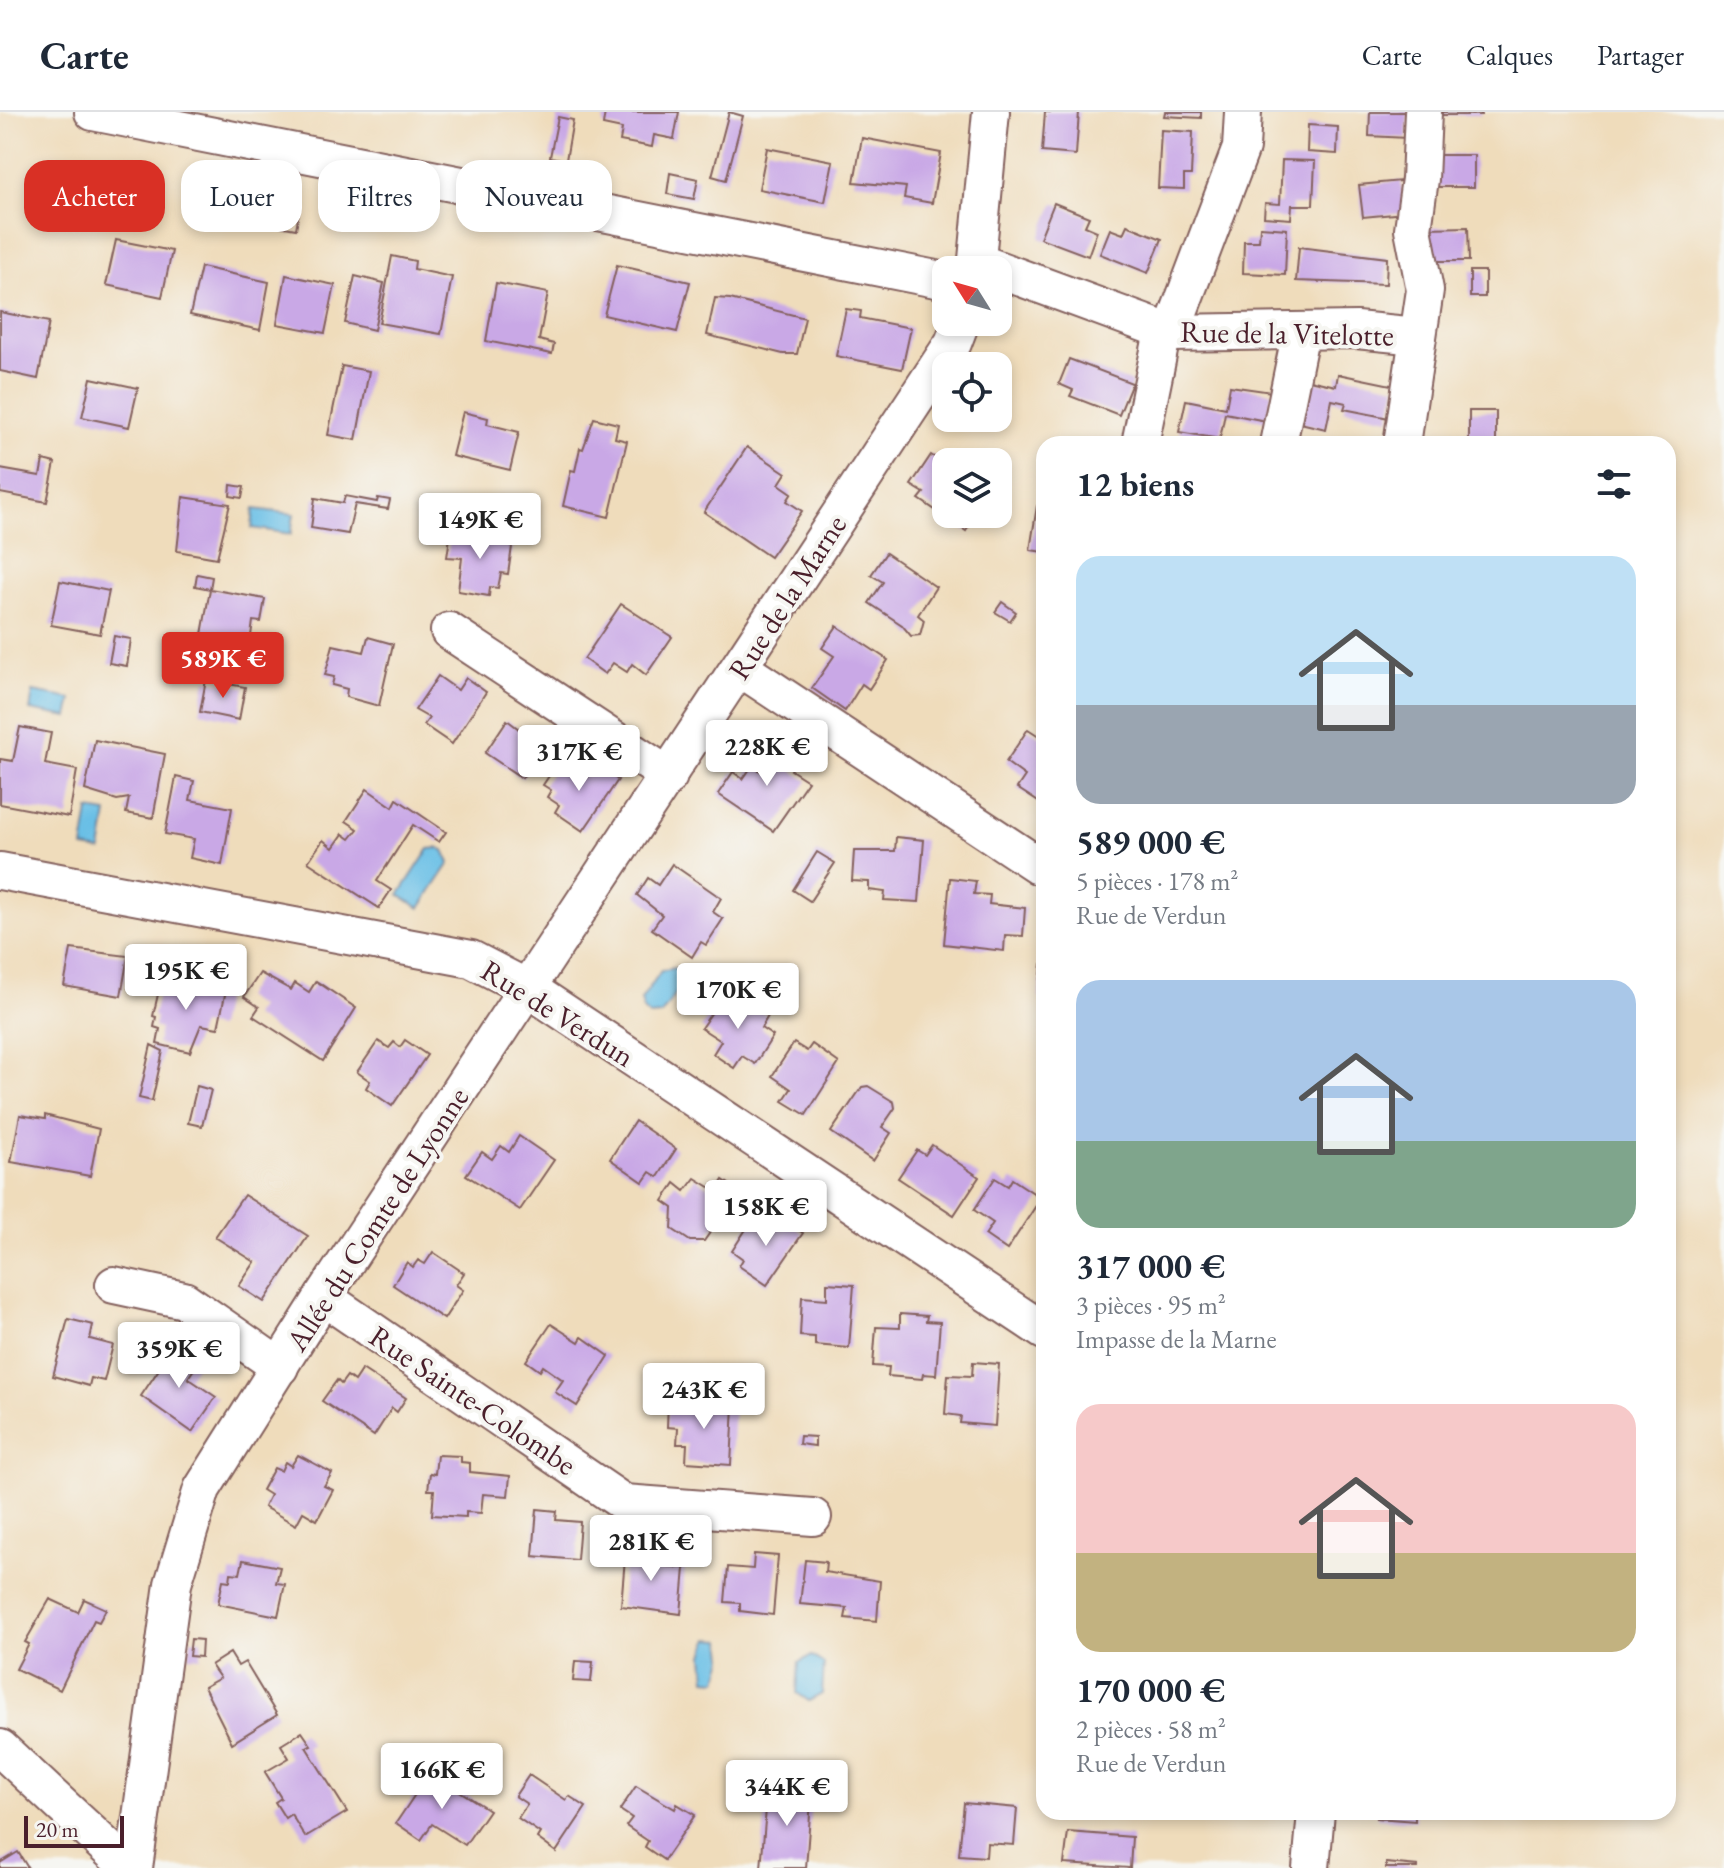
<!DOCTYPE html>
<html lang="fr">
<head>
<meta charset="utf-8">
<style>
  body { margin:0; font-family:"EB Garamond",serif; background:#f6f6f7; color:#1f2937; height:100vh; display:flex; flex-direction:column; font-size:30px; white-space:nowrap }
  * { box-sizing:border-box; margin:0 }
  p { font-size:26px; color:#747a83 }
  .icon { flex:none; width:44px; height:44px; fill:none; stroke:currentColor; stroke-width:2; stroke-linecap:round; stroke-linejoin:round }
  .map { position:relative; flex:1; overflow:hidden }
  .details { position:absolute; left:1036px; top:324px; width:640px; height:1384px; display:flex; flex-direction:column; background:#fff; border-radius:24px; box-shadow:0 4px 12px #0003 }
  .details>* { flex:none }
  .guide { position:absolute; left:24px; top:48px; width:760px; height:72px; display:flex; gap:16px }
  .needle { width:52px; rotate:307deg }
  .controls { position:absolute; left:932px; top:144px; display:grid; gap:16px }
  .controls a { display:grid; place-items:center; width:80px; height:80px; border-radius:16px; background:#fff; box-shadow:0 4px 12px #0003; font-size:40px }
  .scale { position:absolute; left:24px; bottom:20px; width:100px; box-sizing:border-box; padding-left:8px; border:4px solid #4a1f2b; border-top:0; font-size:22px; line-height:28px; white-space:nowrap; color:#4a1f2b; -webkit-text-stroke:6px #f6f6f2; paint-order:stroke }
  .price { position:absolute; translate:-50% -68px; padding:0 18px; border-radius:8px; background:#fff; color:#222; font-size:26px; line-height:52px; filter:drop-shadow(0 2px 4px #0008) }
  .price::after { content:''; position:absolute; left:50%; top:48px; width:24px; height:18px; margin-left:-12px; background:inherit; clip-path:polygon(0 0,100% 0,50% 100%) }
  .price.selected { background:#d93025; color:#fff }
  ul { padding:0; list-style:none }
  li { display:grid; align-content:center; gap:16px; height:424px; padding:0 40px }
  li span { display:grid; place-items:center; height:248px; border-radius:24px; color:#555 }
  li>.icon { margin-inline-start:auto }
  span .icon { width:144px; height:144px; fill:#fffc; stroke-width:1 }
  li b { font-size:34px }
  h2 { display:flex; justify-content:space-between; align-items:center; height:96px; padding:0 40px; font-size:34px }
  .pill { padding:0 28px; border-radius:24px; background:#fff; box-shadow:0 4px 12px #0003; font-size:28px; line-height:72px }
  .pill.selected { background:#d93025; color:#fff }
  header { display:flex; align-items:center; gap:48px; box-sizing:border-box; height:112px; padding:0 40px; background:#fff; border-bottom:2px solid #e0e1e3 }
  header strong { font-size:38px }
  nav { display:flex; gap:44px; margin-inline-start:auto; font-size:28px }
  .map>svg:first-child { display:block }
</style>
</head>
<body>
<header>
<strong>Carte</strong>
<nav><a>Carte</a><a>Calques</a><a>Partager</a></nav>
</header>
<div class="map">
<svg width="1724" height="1756" viewBox="0 0 1724 1756">
  <rect width="100%" height="100%" fill="#f6f6f2"/>
  <filter id="ink" filterUnits="userSpaceOnUse"><feTurbulence type="fractalNoise" baseFrequency=".0125" numOctaves="2"/><feDisplacementMap in="SourceGraphic" scale="16" xChannelSelector="R" yChannelSelector="G"/><feConvolveMatrix kernelMatrix="1 2 1 2 8 2 1 2 1" color-interpolation-filters="sRGB"/></filter>
  <filter id="wash" filterUnits="userSpaceOnUse"><feTurbulence type="fractalNoise" baseFrequency=".006" numOctaves="4" result="noise"/><feDisplacementMap in="SourceGraphic" scale="32" xChannelSelector="R" yChannelSelector="G"/><feGaussianBlur stdDeviation="1.8" result="paint"/><feColorMatrix in="noise" values="0 0 0 0 0 0 0 0 0 0 0 0 0 0 0 0 0 1.4 0 .05"/><feComposite in="paint" operator="in"/></filter>
  <g filter="url(#wash)">
    <rect width="100%" height="100%" fill="#efdcbb"/>
    <g fill="#69bfe6" stroke="#5a6f88" stroke-width="2">
      <path d="M254 397 294 402 291 422 252 416Z"/>
      <path d="M33 580 72 587 68 605 30 598Z"/>
      <path d="M89 698 107 701 101 739 83 736Z"/>
      <path d="M438 736 444 738 450 751 420 796 399 783 429 737Z"/>
      <path d="M674 856 679 858 681 874 661 903 650 904 644 899 641 888 661 859Z"/>
      <path d="M709 1527 722 1528 724 1545 718 1568 706 1567 704 1543Z"/>
      <path d="M812 1544 824 1552 822 1582 809 1589 797 1581 799 1550Z"/>
    </g>
    <g id="blocks">
      <g fill="#c9a8e6">
        <path d="M605 0H679L674 27 654 23 652 35 620 29 622 17 603 13Z"/>
        <path d="M729 0 743 4 726 68 712 64Z"/>
        <path d="M1045 0H1079L1076 43 1042 40Z"/>
        <path d="M1165 0H1201V6L1164 4Z"/>
        <path d="M1370 0H1408L1407 26 1369 24Z"/>
        <rect x="1438" y="0" width="43" height="3"/>
        <path d="M558 5 573 8 566 48 550 45Z"/>
        <path d="M1308 13 1338 15 1337 42 1307 40Z"/>
        <path d="M1161 18 1193 20 1191 63H1184V77L1158 76Z"/>
        <path d="M862 26 941 41 932 91 904 86 906 75 854 70Z"/>
        <path d="M767 36 833 49 825 90 759 77Z"/>
        <path d="M1432 43H1474V75H1433Z"/>
        <path d="M1282 48 1315 49 1313 93H1292L1291 107 1264 105 1265 91 1280 92Z"/>
        <path d="M670 61 698 67 694 87 667 82Z"/>
        <path d="M1401 69 1404 101 1363 105 1359 73Z"/>
        <path d="M261 81 301 89 296 117 256 110Z"/>
        <path d="M1054 91 1089 105 1085 114 1097 119 1088 144 1040 126Z"/>
        <path d="M1127 113 1162 127 1148 161 1100 142 1110 117 1123 122Z"/>
        <path d="M1260 115 1287 117 1285 163 1243 161 1244 129H1259Z"/>
        <path d="M1468 115 1469 149H1427V116Z"/>
        <path d="M116 128 172 139 162 185 106 173Z"/>
        <path d="M1299 135 1387 146 1386 172 1296 169Z"/>
        <path d="M392 144 415 149 414 157 452 165 441 222 379 211Z"/>
        <path d="M617 153 690 170 677 220 604 203Z"/>
        <path d="M201 155 269 170 260 218 190 203Z"/>
        <rect x="1470" y="159" width="15" height="26"/>
        <path d="M286 163 335 173 325 221 277 212Z"/>
        <path d="M355 164 384 171 374 218 345 211Z"/>
        <path d="M496 171 548 181 539 228 554 232 552 242 486 229Z"/>
        <path d="M715 186 730 187 805 206 797 242H783L707 223Z"/>
        <path d="M846 197 861 199 860 206 911 216 902 257 836 244Z"/>
        <path d="M0 200 49 210 38 267 0 259Z"/>
        <path d="M1069 247 1132 271 1119 303 1070 284 1073 278 1059 272Z"/>
        <path d="M342 254 369 259 356 328 328 323Z"/>
        <path d="M1338 262 1396 274 1389 306 1344 297 1346 291 1332 288 1326 317 1300 311 1309 268 1336 274Z"/>
        <path d="M91 266 138 276 129 315 82 305Z"/>
        <path d="M1230 274 1272 280 1266 309 1225 301 1220 327 1179 320 1186 288 1226 296Z"/>
        <rect x="1469" y="299" width="27" height="33"/>
        <path d="M463 300 488 306 487 312 519 320 510 358 452 344Z"/>
        <path d="M594 306 618 312 615 326 627 329 609 405 563 394 571 358 575 359 580 336 583 337Z"/>
        <path d="M747 335 786 361 779 372 792 381 787 389 802 399 770 445 704 400Z"/>
        <path d="M931 343 946 353V402H977L966 419 919 387 924 381 911 373Z"/>
        <path d="M43 348 55 351 47 390 0 381V357L40 364Z"/>
        <path d="M231 373 244 375 242 386 230 384Z"/>
        <path d="M345 384 377 390 378 386 390 388 388 397 355 392 348 422 311 416 315 386 343 391Z"/>
        <path d="M183 385 230 392 217 446 177 439Z"/>
        <path d="M1037 394 1044 395V440L1030 438Z"/>
        <path d="M451 419 513 428 508 462 501 461 498 476 490 475 489 484 458 479 462 446 447 445Z"/>
        <path d="M886 441 936 475 918 503 924 508 920 523 911 524 902 513 869 491 883 470 871 463Z"/>
        <path d="M197 462 212 465 210 477 265 487 261 510 253 509 246 561 197 551 210 477 195 474Z"/>
        <path d="M60 469 109 479 100 522 51 513Z"/>
        <path d="M1002 490 1016 500 1010 509 995 500Z"/>
        <path d="M621 492 672 525 646 563 632 552 627 560 613 551 605 562 584 547Z"/>
        <path d="M837 514 888 548 869 577 862 572 845 599 812 576 834 544 822 536Z"/>
        <path d="M114 524 131 527 127 554 109 551Z"/>
        <path d="M368 525 393 532 379 594 346 585 347 577 332 573 334 565 325 563 333 533 364 540Z"/>
        <path d="M438 564 458 578 466 566 486 580 452 632 424 613 429 606 415 598Z"/>
        <path d="M206 568 245 575 239 608 200 600Z"/>
        <path d="M507 608 527 623 535 613 551 624 522 666 485 641Z"/>
        <path d="M20 615 51 621 45 652 77 658 69 705 0 692V647L13 649Z"/>
        <path d="M1028 617 1042 626 1044 623V684L1040 691 1017 676 1025 664 1006 650Z"/>
        <path d="M95 628 165 642 153 706 126 701 129 686 117 688 85 678Z"/>
        <path d="M779 631 799 645 791 658 808 669 773 719 718 682 733 660 743 667 752 654 760 659Z"/>
        <path d="M559 649 588 665 596 653 618 668 583 719 555 700 559 693 547 685 551 678 543 673Z"/>
        <path d="M176 665 194 669 190 688 232 696 222 753 190 746 194 727 165 722Z"/>
        <path d="M367 677 393 695 397 687 446 720 439 730 413 713 377 769 391 778 379 796 308 750 323 728 333 736 343 722 350 727 358 717 346 709Z"/>
        <path d="M896 725 924 728 919 790 884 788 885 780 869 778V770L852 769 854 739H895Z"/>
        <path d="M817 740 835 751 810 789 793 778Z"/>
        <path d="M672 752 721 786 713 800 723 807 706 833 701 830 692 845 652 817 662 803 637 783 648 766 658 773Z"/>
        <path d="M950 766 976 769 974 782 990 783 989 792 1025 796 1023 824 1005 823 1004 839 944 832Z"/>
        <path d="M71 837 128 844 121 884 64 874Z"/>
        <path d="M1042 852H1044V885H1039Z"/>
        <path d="M260 861 291 878 295 871 309 880 316 869 356 896 323 949 253 904 259 895 244 885Z"/>
        <path d="M162 865 226 878 218 916 201 913 190 940 157 932 160 917 154 915 156 905 153 904Z"/>
        <path d="M723 884 735 893 740 886 768 904 761 916 773 924 755 952 742 944 734 956 713 942 721 929 701 916Z"/>
        <path d="M405 928 427 943 392 994 366 976 370 969 357 960 378 929 389 936 394 930 400 935Z"/>
        <path d="M794 931 807 939 812 932 839 951 806 1003 783 989 791 977 772 964Z"/>
        <path d="M151 933 163 939 152 989 139 986Z"/>
        <path d="M197 974 211 978 202 1014 188 1011Z"/>
        <path d="M868 974 894 990 895 996 882 1015 891 1021 873 1049 831 1020 862 975Z"/>
        <path d="M20 1003 45 1007V1003L99 1017 90 1064 11 1050Z"/>
        <path d="M635 1009 676 1037 658 1065 650 1060 643 1070 610 1047Z"/>
        <path d="M519 1024 554 1048 520 1098 466 1063 482 1040 492 1047 501 1034 509 1040Z"/>
        <path d="M932 1033 979 1065 954 1103 898 1066 917 1038 925 1043Z"/>
        <path d="M695 1066 716 1079 723 1068 739 1079 704 1129H690L672 1117 673 1096 663 1089 675 1071 685 1079Z"/>
        <path d="M995 1066 1008 1074 1012 1067 1041 1086 1007 1138 985 1123 993 1111 974 1098Z"/>
        <path d="M244 1083 308 1124 264 1190 239 1174 255 1150 215 1125Z"/>
        <path d="M754 1105 773 1118 781 1106 803 1121 767 1173 739 1154 743 1147 732 1139Z"/>
        <path d="M433 1140 464 1161 456 1173 463 1178 444 1207 393 1173 407 1150 413 1155 418 1148 425 1152Z"/>
        <path d="M827 1171 854 1173 849 1236 815 1233V1225L800 1224 802 1185 827 1187Z"/>
        <path d="M900 1202 927 1204 926 1209 940 1210 936 1263 923 1262 922 1267 888 1264 889 1255 873 1254 876 1215 900 1216Z"/>
        <path d="M68 1207 93 1213 90 1227 113 1233 104 1269 91 1266 89 1274 53 1264Z"/>
        <path d="M551 1212 579 1230 582 1225 609 1244 577 1294 555 1280 563 1268 543 1254 540 1259 526 1249Z"/>
        <path d="M176 1232 200 1248 188 1266 216 1285 192 1320 141 1284Z"/>
        <path d="M973 1250 999 1252 995 1314 960 1311 961 1304 945 1302 948 1263 972 1264Z"/>
        <path d="M362 1257 406 1286 397 1300 392 1296 374 1324 322 1289 337 1268 341 1272 347 1264 354 1269Z"/>
        <path d="M668 1289 734 1293 731 1353 686 1350 687 1332H677L678 1316 667 1315Z"/>
        <path d="M800 1324 815 1325V1334L799 1332Z"/>
        <path d="M298 1343 332 1361 324 1374 333 1378 317 1408 303 1400 296 1413 264 1395 270 1383 262 1378 274 1356 281 1359 285 1350 291 1354Z"/>
        <path d="M437 1343 461 1344V1350L470 1351V1360L510 1364 508 1384 483 1382 481 1401 466 1400V1405L432 1403 434 1378H428L430 1361 435 1362Z"/>
        <path d="M537 1397 557 1399 556 1408 580 1410 577 1448 533 1444Z"/>
        <path d="M626 1434 654 1436 652 1453 685 1456 681 1502 621 1494Z"/>
        <path d="M754 1442 778 1444 773 1503 740 1499V1491L725 1490 728 1455 753 1457Z"/>
        <path d="M243 1448 280 1455 276 1471 285 1472 278 1504 218 1492 223 1468 230 1469 231 1461 240 1462Z"/>
        <path d="M805 1448 826 1450 825 1460 880 1469 877 1509 845 1506 847 1496 800 1492Z"/>
        <path d="M50 1487 78 1500 84 1487 106 1497 99 1510 94 1508 60 1578 16 1557 29 1532 25 1530Z"/>
        <path d="M191 1527 202 1528 201 1545 189 1544Z"/>
        <path d="M230 1541 238 1554 245 1550 277 1603 232 1631 204 1575 220 1566 211 1553Z"/>
        <path d="M575 1549 593 1550 591 1570 573 1569Z"/>
        <path d="M302 1620 311 1633 306 1635 347 1700 305 1725 291 1702 285 1706 275 1690 281 1686 265 1660 289 1646 281 1633Z"/>
        <path d="M430 1660 489 1698 465 1733 432 1712 421 1728 396 1711Z"/>
        <path d="M529 1663 566 1688 569 1684 586 1695 556 1740 537 1726 540 1721 518 1706 527 1692 515 1684Z"/>
        <path d="M776 1670 806 1673 805 1688 811 1689 806 1756H761L767 1685H774Z"/>
        <path d="M636 1674 675 1697 677 1692 695 1703 664 1748 645 1735 648 1729 626 1714 632 1706 620 1698Z"/>
        <path d="M964 1691 1017 1696 1014 1733 987 1731 986 1745 959 1743Z"/>
        <path d="M1191 1700H1247V1707Z"/>
        <path d="M1378 1700H1415V1709L1377 1706Z"/>
        <path d="M1068 1720 1132 1725 1130 1756 1064 1752Z"/>
        <path d="M18 1740 28 1756H0V1751Z"/>
        <path d="M1386 1751 1418 1754V1756H1386Z"/>
      </g>
    </g>
  </g>
  <g filter="url(#ink)">
    <use href="#blocks" fill-opacity="0" stroke="#84615d" stroke-width="2"/>
    <g fill="none" stroke-linecap="round" stroke-linejoin="round">
      <g stroke="#84615d" stroke-width="40">
        <g id="minor">
          <path d="M93 0 946 169"/>
          <path d="M978 150 1171 221 1356 218 1418 224"/>
          <path d="M976 158 991 0"/>
          <path d="M1171 221 1241 36 1243 0"/>
          <path d="M1140 332 1163 219"/>
          <path d="M1278 332 1301 219"/>
          <path d="M1402 332 1425 178 1413 117 1420 67 1423 0"/>
          <path d="M449 519 669 664"/>
          <path d="M740 556 1039 754"/>
          <path d="M0 759 471 847 529 877 1044 1219"/>
          <path d="M114 1173 184 1188 280 1255"/>
          <path d="M323 1185 624 1391 813 1405"/>
          <path d="M0 1636 129 1756"/>
          <path d="M134 1756 173 1472 202 1377 323 1185 953 231 961 210"/>
          <path d="M1311 1756 1316 1700"/>
        </g>
      </g>
      <use href="#minor" stroke="#fff" stroke-width="36"/>
    </g>
  </g>
  <g text-anchor="middle" dominant-baseline="central" stroke-width="8" stroke-linejoin="round" paint-order="stroke">
    <g font-size="30" fill="#4a1f2b" stroke="#f6f6f2">
      <text transform="translate(1287 221) rotate(1)">Rue de la Vitelotte</text>
      <text transform="translate(787 485) rotate(-57)">Rue de la Marne</text>
      <text transform="translate(558 901) rotate(32)">Rue de Verdun</text>
      <text transform="translate(377 1107) rotate(-57)">Allée du Comte de Lyonne</text>
      <text transform="translate(473 1288) rotate(34)">Rue Sainte-Colombe</text>
    </g>
  </g>
</svg>
<div class="controls">
<a><svg class="needle" viewBox="-14 -14 28 28"><path d="M0-13l5 13h-10z" fill="#e53935"/><path d="M0 13l5-13h-10z" fill="#747a83"/></svg></a>
<a><svg class="icon" aria-label="locate" viewBox="0 0 24 24"><circle cx="12" cy="12" r="6"/><path d="M12 2v4M12 18v4M2 12h4M18 12h4"/></svg></a>
<a><svg class="icon" aria-label="layers" viewBox="0 0 24 24"><path d="M12 4l9 5-9 5-9-5zM3 14l9 5 9-5"/></svg></a>
</div>
<div class="scale">20 m</div>
<b class="price" style="left:480px;top:449px">149K €</b>
<b class="price selected" style="left:223px;top:588px">589K €</b>
<b class="price" style="left:767px;top:676px">228K €</b>
<b class="price" style="left:579px;top:681px">317K €</b>
<b class="price" style="left:186px;top:900px">195K €</b>
<b class="price" style="left:738px;top:919px">170K €</b>
<b class="price" style="left:766px;top:1136px">158K €</b>
<b class="price" style="left:179px;top:1278px">359K €</b>
<b class="price" style="left:704px;top:1319px">243K €</b>
<b class="price" style="left:651px;top:1471px">281K €</b>
<b class="price" style="left:442px;top:1699px">166K €</b>
<b class="price" style="left:787px;top:1716px">344K €</b>
<div class="guide">
<a class="pill selected">Acheter</a>
<a class="pill">Louer</a>
<a class="pill">Filtres</a>
<a class="pill">Nouveau</a>
</div>
<section class="details">
<h2>12 biens<svg class="icon" aria-label="filters" viewBox="0 0 24 24"><path d="M4 7h16M4 17h16"/><circle cx="9" cy="7" r="2"/><circle cx="15" cy="17" r="2"/></svg></h2>
<ul>
<li><span style="background:linear-gradient(#bfe0f5 60%,#9aa5b1 0)"><svg class="icon" aria-label="home" viewBox="0 0 24 24"><path d="M3 11l9-7 9 7M6 9v11h12V9"/></svg></span><div><b>589 000 €</b><p>5 pièces · 178 m²</p><p>Rue de Verdun</p></div></li>
<li><span style="background:linear-gradient(#a9c7e8 65%,#7fa58c 0)"><svg class="icon" aria-label="home" viewBox="0 0 24 24"><path d="M3 11l9-7 9 7M6 9v11h12V9"/></svg></span><div><b>317 000 €</b><p>3 pièces · 95 m²</p><p>Impasse de la Marne</p></div></li>
<li><span style="background:linear-gradient(#f6c9c9 60%,#c2b280 0)"><svg class="icon" aria-label="home" viewBox="0 0 24 24"><path d="M3 11l9-7 9 7M6 9v11h12V9"/></svg></span><div><b>170 000 €</b><p>2 pièces · 58 m²</p><p>Rue de Verdun</p></div></li>
</ul>
</section>
</div>
</body>
</html>
